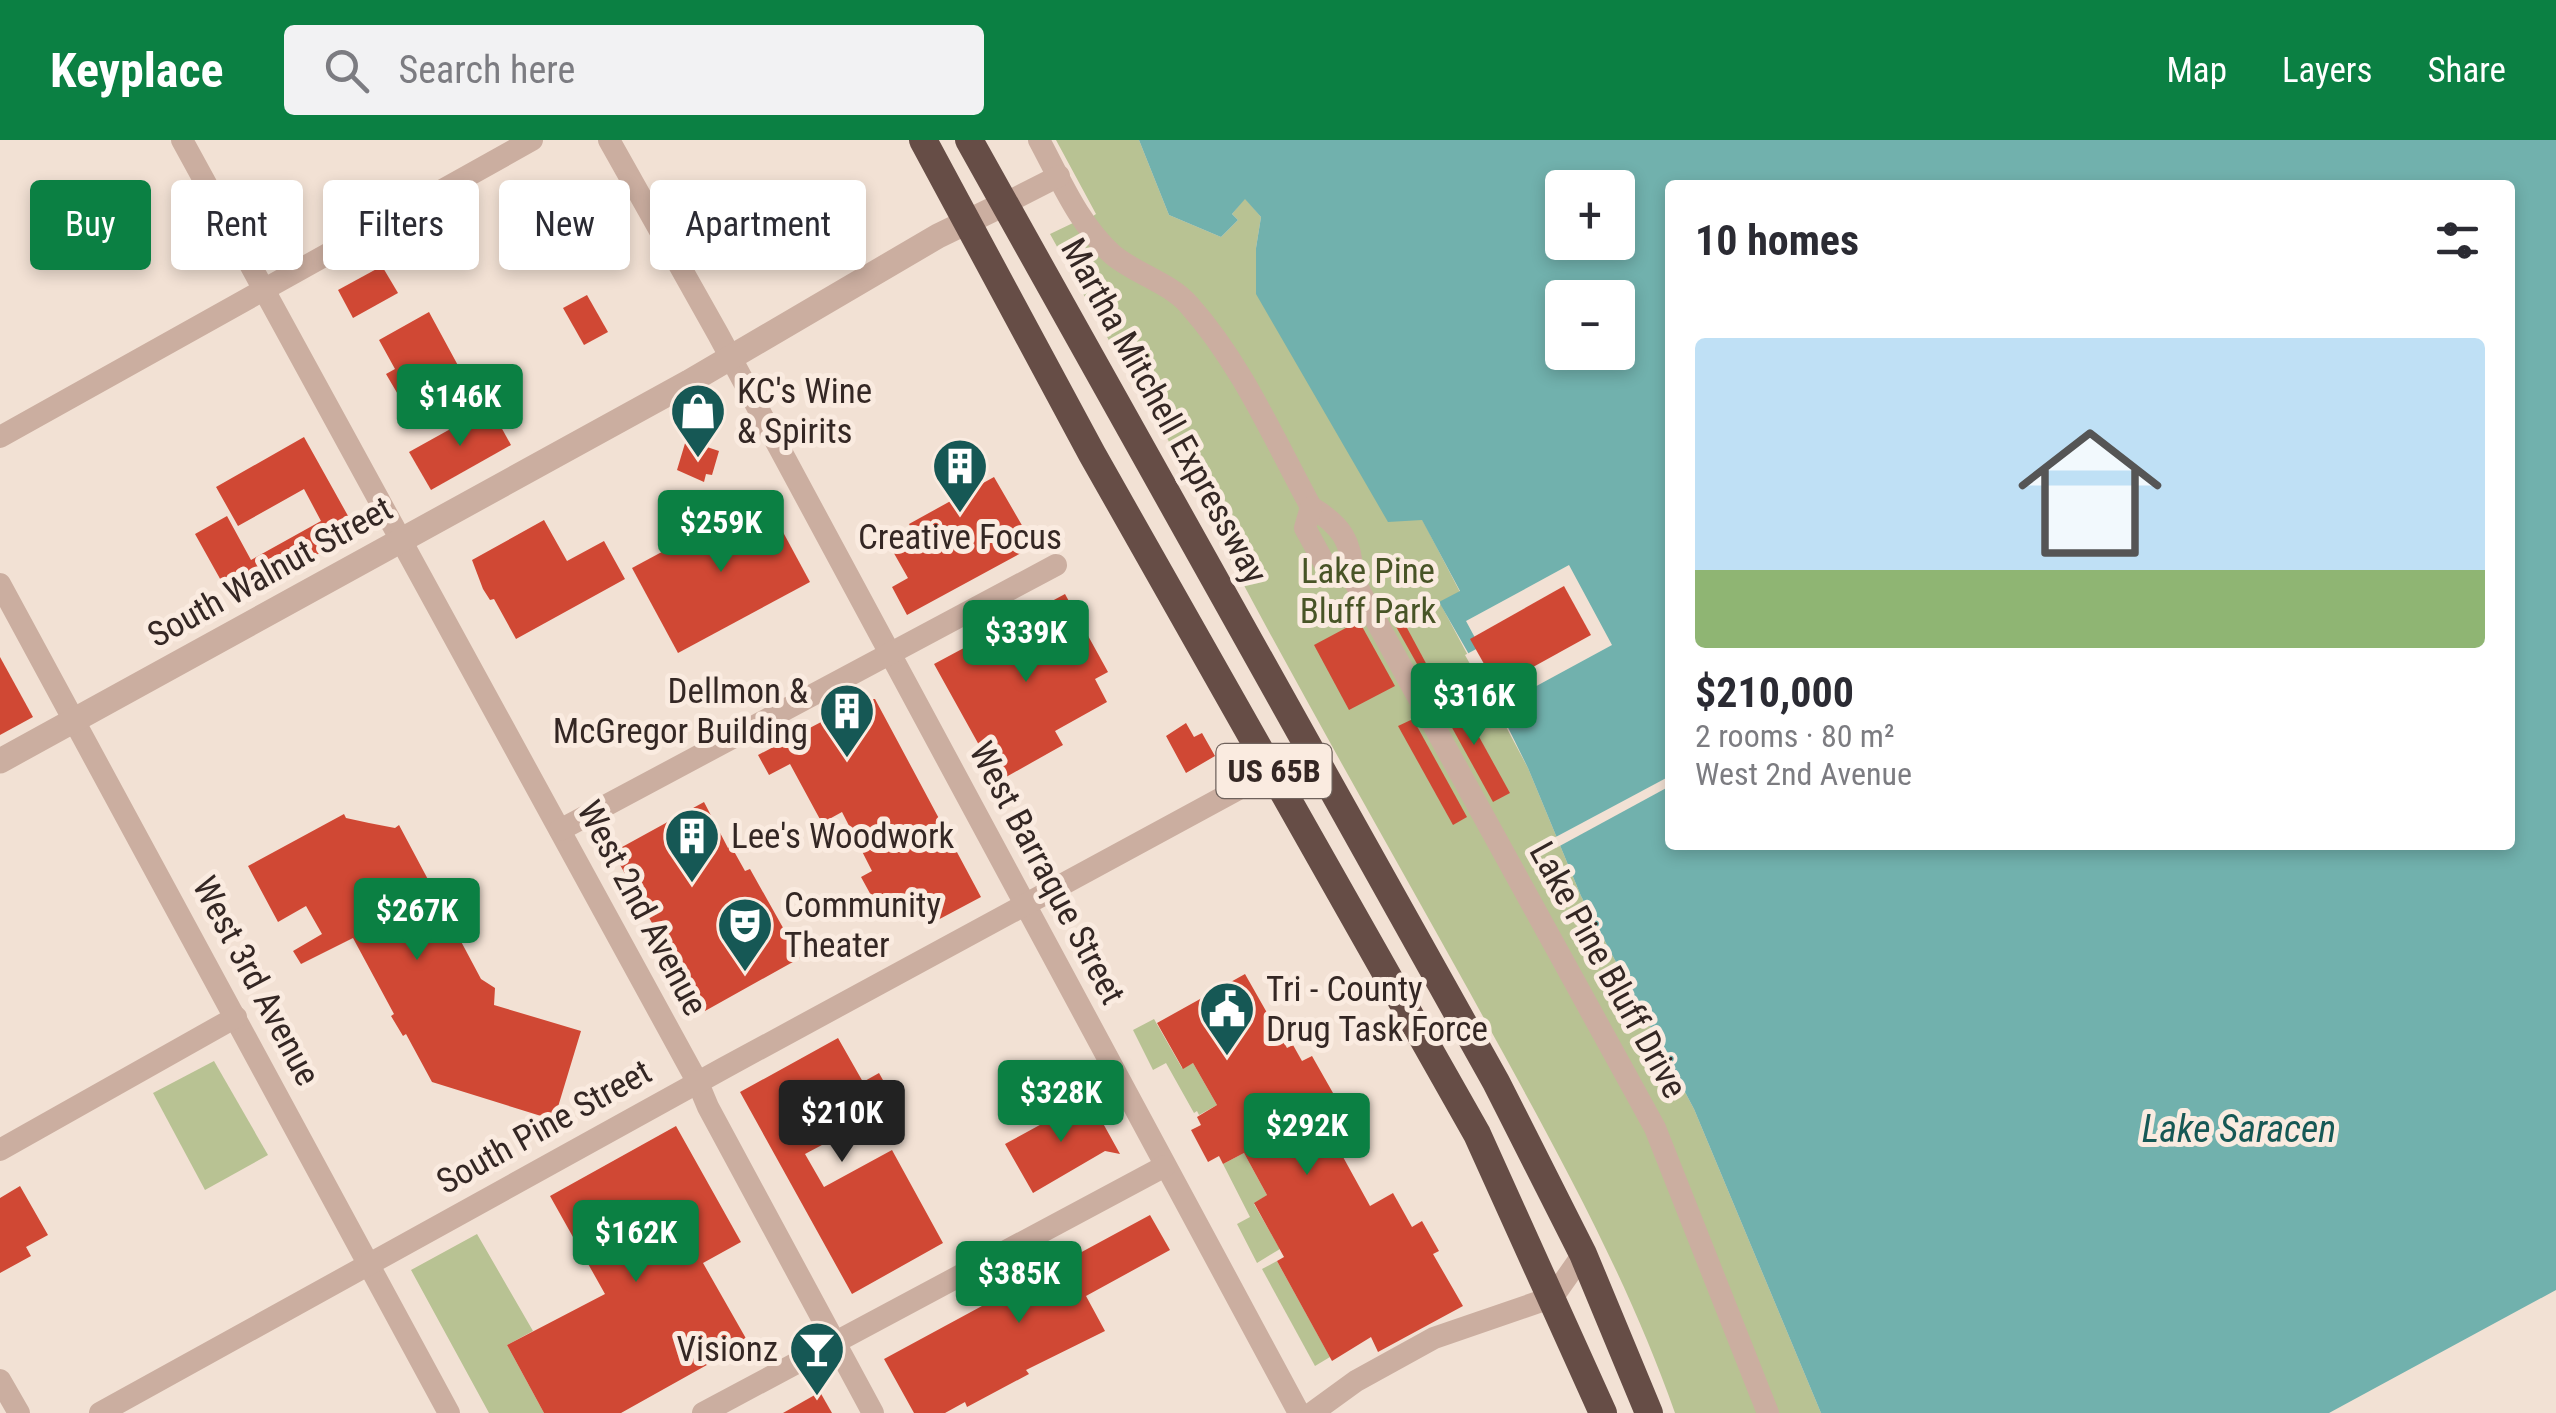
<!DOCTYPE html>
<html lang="en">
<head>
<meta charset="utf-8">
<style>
  body { margin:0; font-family:"Roboto Condensed",sans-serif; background:#f2f2f3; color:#2b2b33; height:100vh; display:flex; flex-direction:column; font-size:38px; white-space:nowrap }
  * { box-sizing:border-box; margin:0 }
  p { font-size:32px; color:#7c7c81 }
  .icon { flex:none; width:55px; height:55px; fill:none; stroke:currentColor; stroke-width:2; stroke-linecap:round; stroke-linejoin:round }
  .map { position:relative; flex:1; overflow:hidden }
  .side { position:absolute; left:1665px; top:40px; width:850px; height:670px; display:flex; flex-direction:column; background:#fff; border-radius:10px; box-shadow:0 5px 15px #0003 }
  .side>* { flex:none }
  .banner { position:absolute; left:30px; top:40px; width:950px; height:90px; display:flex; gap:20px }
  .fabs { position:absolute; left:1545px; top:30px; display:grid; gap:20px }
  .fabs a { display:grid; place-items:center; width:90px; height:90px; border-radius:10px; background:#fff; box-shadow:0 5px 15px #0003; font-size:50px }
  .price { position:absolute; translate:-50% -85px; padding:0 22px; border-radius:10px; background:#0b8043; color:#fff; font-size:32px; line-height:65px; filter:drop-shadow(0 2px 5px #0008) }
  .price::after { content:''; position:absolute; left:50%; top:60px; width:30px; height:22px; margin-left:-15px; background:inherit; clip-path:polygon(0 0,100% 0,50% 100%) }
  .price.active { background:#222; color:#fff }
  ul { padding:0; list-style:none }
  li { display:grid; align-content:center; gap:20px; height:530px; padding:0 30px }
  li+li { border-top:2px solid #e1e1e2 }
  li span { display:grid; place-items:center; height:310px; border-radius:10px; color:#555 }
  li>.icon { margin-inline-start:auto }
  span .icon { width:180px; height:180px; fill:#fffc; stroke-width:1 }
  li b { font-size:42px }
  h2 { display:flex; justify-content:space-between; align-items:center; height:120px; padding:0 30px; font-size:42px }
  .pill { padding:0 35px; border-radius:10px; background:#fff; box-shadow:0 5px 15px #0003; font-size:35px; line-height:90px }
  .pill.active { background:#0b8043; color:#fff }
  header { display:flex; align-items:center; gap:60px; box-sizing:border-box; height:140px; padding:0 50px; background:#0b8043; color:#fff }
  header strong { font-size:48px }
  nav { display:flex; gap:55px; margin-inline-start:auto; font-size:35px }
  .search { width:700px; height:90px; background:#f2f2f3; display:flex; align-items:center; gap:25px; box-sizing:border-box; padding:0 35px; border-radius:10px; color:#7c7c81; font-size:38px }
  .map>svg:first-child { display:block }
</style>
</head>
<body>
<header>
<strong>Keyplace</strong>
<div class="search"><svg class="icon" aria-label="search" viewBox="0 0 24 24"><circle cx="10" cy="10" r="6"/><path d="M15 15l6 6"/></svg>Search here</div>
<nav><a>Map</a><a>Layers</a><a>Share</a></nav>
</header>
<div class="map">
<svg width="2556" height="1273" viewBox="0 0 2556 1273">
  <rect width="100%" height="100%" fill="#f2e1d4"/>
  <g fill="#b8c293">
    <path d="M1056 0H1139L1169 75 1221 97 1238 80 1232 74 1245 58 1261 77 1256 108 1422 379 1460 452 1440 463 1528 628 1581 756 1694 969 1821 1273H1675C1623 1125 1544 988 1469 851 1360 655 1247 460 1147 258L1142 260 1050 94 1073 83 1077 87 1096 74Z"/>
    <path d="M1154 879 1182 928 1193 923 1217 965 1199 975 1197 971 1194 973 1166 923 1153 930 1133 890Z"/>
    <path d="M214 921 268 1015 205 1050 153 953Z"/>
    <path d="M1244 1013 1267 1055 1254 1064 1280 1109 1257 1123 1237 1084 1250 1077 1223 1024Z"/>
    <path d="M477 1094 533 1191 507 1205 544 1273H489L411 1130Z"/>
    <path d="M1277 1121 1330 1217 1315 1226 1262 1129Z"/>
  </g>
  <path fill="#71b1ad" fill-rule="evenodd" d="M1139 0H2556V1150L2329 1273H1821L1694 969 1581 756 1528 628 1490 551 1439 462 1460 451 1422 380 1388 382 1256 154V108L1261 77 1245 59 1232 74 1238 80 1221 97 1169 75ZM1670 45H2510V705H1670ZM1562 48H1618V102H1562ZM1562 158H1618V212H1562Z"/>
  <g fill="#f2e1d4">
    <path d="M1569 425 1612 505 1507 562 1492 534 1479 540 1465 515 1480 507 1466 481Z"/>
    <path d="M1670 636V646L1556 708 1552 699Z"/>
  </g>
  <g fill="#d04834">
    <path d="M831 44 850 76 828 88 809 56Z"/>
    <path d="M742 63 760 94 728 112 711 82Z"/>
    <path d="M382 126 398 153 353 178 338 150Z"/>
    <path d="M587 155 608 192 584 205 563 168Z"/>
    <path d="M429 172 461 231 403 263 386 234 395 229 379 200Z"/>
    <path d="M490 267 511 305 431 350 409 312Z"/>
    <path d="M304 297 357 392 233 462 195 394 227 376 251 420 321 381 304 349 238 386 216 347Z"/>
    <path d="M686 300 719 311 712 335 706 334 704 342 677 330Z"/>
    <path d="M994 337 1034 406 907 475 892 447 908 438 887 401 911 388 909 384Z"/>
    <path d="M764 357 810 442 678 513 632 428Z"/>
    <path d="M544 380 567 421 604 401 625 439 516 499 494 459 490 460 483 449 472 420Z"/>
    <path d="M1564 446 1591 495 1497 547 1470 499Z"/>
    <path d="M1065 454 1108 532 1095 539 1107 562 1055 591 1063 605 999 641 934 524Z"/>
    <path d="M1393 462 1428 527 1421 531 1385 467Z"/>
    <path d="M1359 481 1395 546 1349 570 1314 505Z"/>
    <path d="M0 517 33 577 0 595Z"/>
    <path d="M1456 555 1510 653 1493 662 1439 564Z"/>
    <path d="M865 559H875L981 757 934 782 916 748 878 768 861 737 872 731 842 672 822 683 790 624 769 635 758 615Z"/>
    <path d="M1413 579 1467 677 1453 685 1398 586Z"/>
    <path d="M1186 583 1194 597 1202 593 1215 616 1186 633 1166 596Z"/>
    <path d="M704 662 728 708 731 706 745 731 750 729 800 818 705 871 686 868 691 854 613 712Z"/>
    <path d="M344 674 346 678 369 683 395 688 399 685 481 839 495 848 494 865 581 891 554 980 432 942 406 894 403 896 391 876 394 874 353 798 301 824 293 811 322 794 306 766 278 782 248 726Z"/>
    <path d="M1245 834 1287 908 1293 905 1302 921 1312 916 1337 960 1326 967 1334 982 1326 986 1370 1066 1393 1053 1412 1087 1422 1081 1439 1111 1433 1114 1463 1166 1378 1212 1371 1197 1332 1221 1277 1121 1284 1117 1254 1063 1267 1055 1244 1013 1223 1024 1219 1016 1208 1022 1191 990 1201 985 1197 977 1217 965 1193 923 1183 929 1157 883Z"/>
    <path d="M838 898 863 942 879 933 897 965 805 1014 824 1047 892 1010 943 1103 852 1154 740 952Z"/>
    <path d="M1089 958 1120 1014 1105 1011 1033 1053 1005 1004Z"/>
    <path d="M676 986 741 1102 703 1123 748 1202 621 1273H544L507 1205 605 1154 550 1056Z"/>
    <path d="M20 1046 48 1095 26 1107 31 1116 0 1133V1058Z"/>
    <path d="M1150 1075 1170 1110 1086 1156 1105 1191 1026 1230 1029 1234 967 1267 965 1262 945 1273H914L884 1219Z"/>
    <path d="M820 1252 832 1273H783Z"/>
  </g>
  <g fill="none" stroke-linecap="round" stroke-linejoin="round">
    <g stroke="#cbaea0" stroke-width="22">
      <path d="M182 0 698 943 708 967 873 1273"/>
      <path d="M609 0 718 194 1299 1273"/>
      <path d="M1039 0C1060 39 1079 85 1113 115 1136 134 1170 143 1189 165 1241 223 1274 299 1311 367 1341 385 1353 402 1352 437L1655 988 1768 1273"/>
      <path d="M1004 64 1059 36"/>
      <path d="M0 297 532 0"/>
      <path d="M1311 367 1305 388 1328 430 1352 437"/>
      <path d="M0 444 449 1273"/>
      <path d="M560 690 1056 425"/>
      <path d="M0 1010 236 877"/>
      <path d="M0 1240 19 1273"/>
      <path d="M100 1273 724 928 1255 640 1278 637 1300 641 1324 633"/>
      <path d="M703 1273 1165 1026"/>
      <path d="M1312 1273 1356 1241 1434 1198 1553 1157 1583 1114"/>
    </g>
    <path stroke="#cbaea0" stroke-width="25" d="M0 621 689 242 938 96 1004 64"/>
    <g stroke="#664d46" stroke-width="28">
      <path d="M923 0 1092 314 1477 994 1603 1273"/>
      <path d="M969 0 1496 942 1583 1114 1649 1273"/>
    </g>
  </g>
  <defs>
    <g id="shop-pin" transform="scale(2.875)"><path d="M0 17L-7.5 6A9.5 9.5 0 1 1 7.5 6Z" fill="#165855" stroke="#faebe0"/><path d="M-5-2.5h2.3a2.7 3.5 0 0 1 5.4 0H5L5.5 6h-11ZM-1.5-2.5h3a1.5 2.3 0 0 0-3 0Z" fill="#fff"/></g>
    <g id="building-pin" transform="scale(2.875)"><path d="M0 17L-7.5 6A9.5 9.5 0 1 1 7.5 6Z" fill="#165855" stroke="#faebe0"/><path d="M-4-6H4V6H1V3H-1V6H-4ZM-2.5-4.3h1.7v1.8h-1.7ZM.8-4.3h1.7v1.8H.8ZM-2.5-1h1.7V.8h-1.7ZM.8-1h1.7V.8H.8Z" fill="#fff"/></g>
    <g id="theatre-pin" transform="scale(2.875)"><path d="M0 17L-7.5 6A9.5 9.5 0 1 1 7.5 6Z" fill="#165855" stroke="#faebe0"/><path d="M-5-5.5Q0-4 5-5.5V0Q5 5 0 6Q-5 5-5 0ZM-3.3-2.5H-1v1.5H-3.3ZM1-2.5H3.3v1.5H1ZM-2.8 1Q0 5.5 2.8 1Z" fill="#fff"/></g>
    <g id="civic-pin" transform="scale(2.875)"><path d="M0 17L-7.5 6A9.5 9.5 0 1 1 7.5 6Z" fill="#165855" stroke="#faebe0"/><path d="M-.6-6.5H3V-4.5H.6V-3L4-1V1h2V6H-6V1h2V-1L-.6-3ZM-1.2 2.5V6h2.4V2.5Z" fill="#fff"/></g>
    <g id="bar-pin" transform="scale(2.875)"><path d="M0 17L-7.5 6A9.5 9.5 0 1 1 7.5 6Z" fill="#165855" stroke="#faebe0"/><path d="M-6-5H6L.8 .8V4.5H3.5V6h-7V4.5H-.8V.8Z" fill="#fff"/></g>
  </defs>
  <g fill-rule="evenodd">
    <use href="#shop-pin" x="698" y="271"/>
    <use href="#building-pin" x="960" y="326"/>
    <use href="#building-pin" x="847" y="571"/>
    <use href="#building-pin" x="692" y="696"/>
    <use href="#theatre-pin" x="745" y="785"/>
    <use href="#civic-pin" x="1227" y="869"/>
    <use href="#bar-pin" x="817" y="1209"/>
  </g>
  <g text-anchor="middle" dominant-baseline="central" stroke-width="10" stroke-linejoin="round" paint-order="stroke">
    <rect fill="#faebe0" stroke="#6f625c" stroke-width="2.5" x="1216.5" y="604" width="115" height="54" rx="8"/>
    <g font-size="32" font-weight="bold" fill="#342724">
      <text x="1274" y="631">US 65B</text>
    </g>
    <g font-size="35" fill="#342724" stroke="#faebe0" text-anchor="start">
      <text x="737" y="251">KC's Wine<tspan x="737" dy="40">&amp; Spirits</tspan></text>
      <text x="960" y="397" text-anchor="middle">Creative Focus</text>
      <text x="808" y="551" text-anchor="end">Dellmon &amp;<tspan x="808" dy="40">McGregor Building</tspan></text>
      <text x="731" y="696">Lee's Woodwork</text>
      <text x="784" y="765">Community<tspan x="784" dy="40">Theater</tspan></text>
      <text x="1266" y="849">Tri - County<tspan x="1266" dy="40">Drug Task Force</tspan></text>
      <text x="778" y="1209" text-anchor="end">Visionz</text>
    </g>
    <g font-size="35" fill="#342724" stroke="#faebe0">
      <text transform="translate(1164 271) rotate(61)">Martha Mitchell Expressway</text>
      <text transform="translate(270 432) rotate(-29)">South Walnut Street</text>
      <text transform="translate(1047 733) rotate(62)">West Barraque Street</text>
      <text transform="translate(642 768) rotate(62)">West 2nd Avenue</text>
      <text transform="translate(1608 830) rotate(61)">Lake Pine Bluff Drive</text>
      <text transform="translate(256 841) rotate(62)">West 3rd Avenue</text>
      <text transform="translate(544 987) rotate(-29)">South Pine Street</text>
    </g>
    <g font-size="35" fill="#485426" stroke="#faebe0">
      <text x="1368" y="431">Lake Pine<tspan x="1368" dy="40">Bluff Park</tspan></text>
    </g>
    <g font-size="38" font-style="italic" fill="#165855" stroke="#faebe0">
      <text x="2239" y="989">Lake Saracen</text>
    </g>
  </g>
</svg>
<div class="fabs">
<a>+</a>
<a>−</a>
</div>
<b class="price" style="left:460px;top:309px">$146K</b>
<b class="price" style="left:721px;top:435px">$259K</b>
<b class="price" style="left:1026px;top:545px">$339K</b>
<b class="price" style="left:1474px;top:608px">$316K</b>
<b class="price" style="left:417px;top:823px">$267K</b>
<b class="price" style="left:1061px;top:1005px">$328K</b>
<b class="price active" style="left:842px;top:1025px">$210K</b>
<b class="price" style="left:1307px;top:1038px">$292K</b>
<b class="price" style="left:636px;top:1145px">$162K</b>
<b class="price" style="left:1019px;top:1186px">$385K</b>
<div class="banner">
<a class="pill active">Buy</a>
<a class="pill">Rent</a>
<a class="pill">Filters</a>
<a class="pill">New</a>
<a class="pill">Apartment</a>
</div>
<section class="side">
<h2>10 homes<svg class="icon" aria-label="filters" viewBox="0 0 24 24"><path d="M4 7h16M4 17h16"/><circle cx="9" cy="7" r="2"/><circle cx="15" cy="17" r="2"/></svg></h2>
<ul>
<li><span style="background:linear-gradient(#bfe0f5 75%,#8fb573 0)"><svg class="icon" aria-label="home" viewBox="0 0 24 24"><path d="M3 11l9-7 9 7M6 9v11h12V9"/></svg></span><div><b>$210,000</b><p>2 rooms · 80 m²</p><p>West 2nd Avenue</p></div></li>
</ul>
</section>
</div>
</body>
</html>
